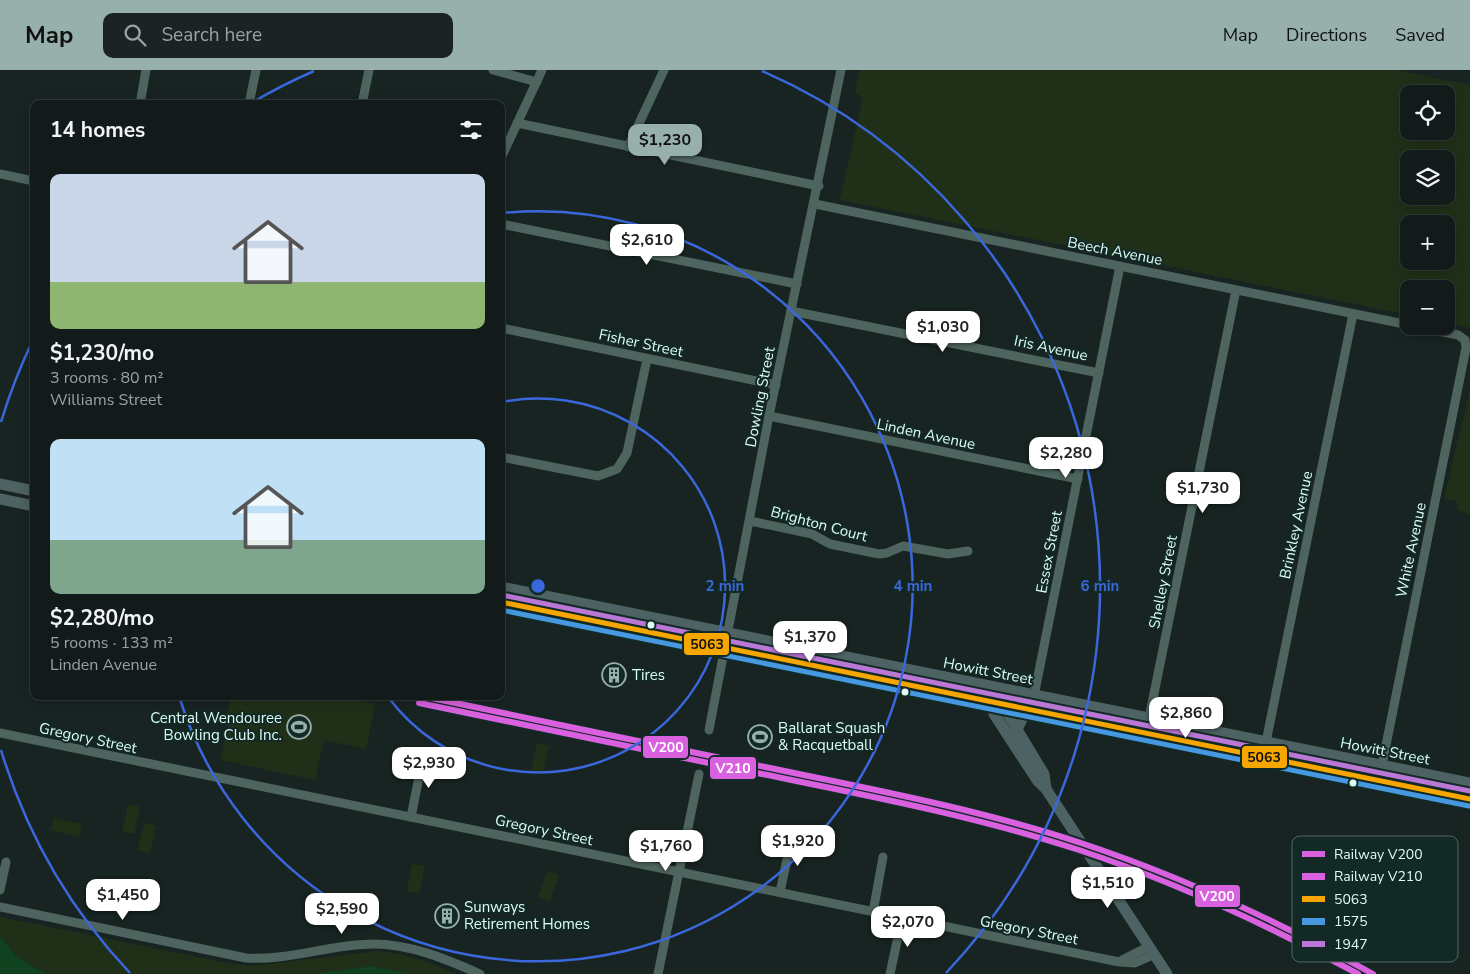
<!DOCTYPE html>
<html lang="en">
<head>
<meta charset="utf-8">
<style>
  body { margin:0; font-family:"Nunito Sans",sans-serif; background:#1b2423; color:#f1f3f6; height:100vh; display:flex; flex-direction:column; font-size:19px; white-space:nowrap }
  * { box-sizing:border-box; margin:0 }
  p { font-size:16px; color:#9ca1a2 }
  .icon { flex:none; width:28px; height:28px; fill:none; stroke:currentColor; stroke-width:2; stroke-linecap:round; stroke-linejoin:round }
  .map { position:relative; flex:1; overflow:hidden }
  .panel { position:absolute; left:30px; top:30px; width:475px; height:600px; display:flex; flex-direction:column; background:#121b1a; border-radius:10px; box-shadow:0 2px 12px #0003,0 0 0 1px #313939 }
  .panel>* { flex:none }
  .fabs { position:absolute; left:1400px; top:15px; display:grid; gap:10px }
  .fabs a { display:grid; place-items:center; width:55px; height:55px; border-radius:10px; background:#121b1a; box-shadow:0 2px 12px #0003,0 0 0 1px #313939; font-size:25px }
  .price { position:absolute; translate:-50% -42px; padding:0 11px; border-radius:10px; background:#fff; color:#222; font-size:16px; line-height:32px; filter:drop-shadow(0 1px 2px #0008) }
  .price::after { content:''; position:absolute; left:50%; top:30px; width:15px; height:11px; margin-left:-8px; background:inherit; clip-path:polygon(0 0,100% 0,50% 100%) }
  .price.selected { background:#98b0ab; color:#111 }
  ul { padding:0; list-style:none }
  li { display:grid; align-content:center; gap:10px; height:265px; padding:0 20px }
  li span { display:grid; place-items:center; height:155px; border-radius:10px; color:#555 }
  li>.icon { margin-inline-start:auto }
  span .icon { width:90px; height:90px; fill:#fffc; stroke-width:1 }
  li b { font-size:21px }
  h2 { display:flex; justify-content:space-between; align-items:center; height:60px; padding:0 20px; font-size:21px }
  header { display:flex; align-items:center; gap:30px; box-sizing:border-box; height:70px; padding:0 25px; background:#98b0ab; color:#111 }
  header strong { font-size:24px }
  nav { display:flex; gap:28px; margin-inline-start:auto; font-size:18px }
  .search { width:350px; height:45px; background:#1b2423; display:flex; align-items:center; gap:12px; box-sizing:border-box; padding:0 18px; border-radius:10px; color:#9ca1a2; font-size:19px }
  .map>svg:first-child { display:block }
</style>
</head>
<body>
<header>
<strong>Map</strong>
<div class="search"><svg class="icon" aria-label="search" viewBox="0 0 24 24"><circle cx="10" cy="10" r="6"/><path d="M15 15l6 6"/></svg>Search here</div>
<nav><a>Map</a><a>Directions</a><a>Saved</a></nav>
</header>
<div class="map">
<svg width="1470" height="904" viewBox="0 0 1470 904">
  <rect width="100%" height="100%" fill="#182422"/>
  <g fill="#203018" fill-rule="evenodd">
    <path d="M860 0H1396L1470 15V258L1446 253V219H1409V245L840 130 863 27 855 23ZM1409 24H1446V61H1409ZM1409 89H1446V126H1409ZM1409 154H1446V191H1409Z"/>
    <path d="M1470 319V446L1457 439V431L1444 429Z"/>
    <path d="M231 626H337L375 634 366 679 324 670 315 710 221 690 230 645 228 641Z"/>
    <path d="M537 673 549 676 543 703 531 701Z"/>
    <path d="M128 735 140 737 134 764 122 762Z"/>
    <path d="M54 748 82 754 79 767 51 760Z"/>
    <path d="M144 753 156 756 150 783 138 780Z"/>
    <path d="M412 794 425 796 419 824 407 821Z"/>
    <path d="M547 801 559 805 550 831 538 827Z"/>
    <path d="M0 847 227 893 252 896 378 881C407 884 431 893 457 904H409L372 896 312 904H46L16 886 0 866Z"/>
  </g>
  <g fill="#10421f">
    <path d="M0 866 16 886 46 904H0Z"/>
    <path d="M372 896 409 904H312Z"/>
  </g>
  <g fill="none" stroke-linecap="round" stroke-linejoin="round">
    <g stroke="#4e645e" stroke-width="9">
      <path d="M493 0 537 12"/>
      <path d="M140 34 146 0"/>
      <path d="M249 34 256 0"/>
      <path d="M362 34 369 0"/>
      <path d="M517 53 819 116"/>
      <path d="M628 77 664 0"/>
      <path d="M501 88 542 0"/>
      <path d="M0 104 34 111"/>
      <path d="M815 134 1409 255"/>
      <path d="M501 154 797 214"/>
      <path d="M791 241 1099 303"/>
      <path d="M501 258 776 315"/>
      <path d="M769 346 1078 409"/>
      <path d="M501 387 598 406 617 399 627 383 647 289"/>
      <path d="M750 451 812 464 830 474 879 484 887 483 903 476 948 484 968 481"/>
      <path d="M1034 626 1120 196"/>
      <path d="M994 644 986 630 996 618"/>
      <path d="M709 660 769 346 841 0"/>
      <path d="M1017 662 1023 649 1033 639"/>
      <path d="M0 663 1119 892 1135 893 1153 885"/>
      <path d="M1146 663 1236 220"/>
      <path d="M1266 672 1353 244"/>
      <path d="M1382 695 1466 278 1465 270 1458 265 1415 256"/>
      <path d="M411 747 423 687"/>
      <path d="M0 820 6 792"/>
      <path d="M780 822 792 766"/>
      <path d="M0 837 246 888C289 891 331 874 373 874 411 874 446 889 480 904"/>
      <path d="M873 842 883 787"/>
      <path d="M1122 890 1148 877"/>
      <path d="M658 904 699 704"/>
      <path d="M890 904 902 848"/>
    </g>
    <g stroke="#4d6262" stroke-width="11">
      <path d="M0 414 34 421"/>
      <path d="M0 429 34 436"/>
      <path d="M501 517 1470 713"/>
      <path d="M501 532 1470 729"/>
      <path d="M999 630 1044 704 1046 719"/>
      <path d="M994 644 1037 710 1046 719 1167 904"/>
    </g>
    <g stroke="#132925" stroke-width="9">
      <path id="bus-1" d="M501 532 1470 729"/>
    </g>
    <g stroke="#132925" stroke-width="9">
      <path id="bus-2" d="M501 540 1469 736"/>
    </g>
    <g stroke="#132925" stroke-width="9">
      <path id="bus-3" d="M502 525 1470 721"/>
    </g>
    <use href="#bus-1" stroke="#f7a600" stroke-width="5"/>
    <use href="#bus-2" stroke="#4699e1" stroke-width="5"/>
    <use href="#bus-3" stroke="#ba77d6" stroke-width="5"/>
    <g stroke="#132925" stroke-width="10">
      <path id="rail-1" d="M422 626C536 650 651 674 765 697 871 719 978 739 1081 773 1183 807 1280 852 1373 904"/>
    </g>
    <g stroke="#132925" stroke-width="10">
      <path id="rail-2" d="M419 633C534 657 648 681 762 704 869 726 975 746 1079 780 1175 812 1268 855 1358 904"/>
    </g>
    <use href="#rail-1" stroke="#d961df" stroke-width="6"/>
    <use href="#rail-2" stroke="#d961df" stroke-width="6"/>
  </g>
  <g fill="none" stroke="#3a68dc" stroke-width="2.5">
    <path d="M502 332A187 187 0 1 1 388 627"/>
    <path d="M502 143A375 375 0 1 1 180 629"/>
    <path d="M130 903A562 562 0 0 1 1 680M1 352A562 562 0 0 1 33 270M253 32A562 562 0 0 1 314 1M762 1A562 562 0 0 1 946 903"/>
  </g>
  <defs>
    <g id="building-ring" transform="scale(1.25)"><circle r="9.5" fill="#132925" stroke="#98b0ab" stroke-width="1.5"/><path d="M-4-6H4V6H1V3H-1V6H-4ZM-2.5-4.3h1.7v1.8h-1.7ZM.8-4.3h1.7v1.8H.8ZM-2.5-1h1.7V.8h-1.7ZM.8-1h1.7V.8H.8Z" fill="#98b0ab"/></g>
    <g id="stadium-ring" transform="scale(1.25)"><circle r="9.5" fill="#132925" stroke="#98b0ab" stroke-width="1.5"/><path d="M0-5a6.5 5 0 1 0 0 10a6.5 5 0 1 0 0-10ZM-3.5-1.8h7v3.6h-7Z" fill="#98b0ab"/></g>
  </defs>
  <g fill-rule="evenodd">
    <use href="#building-ring" x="614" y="605"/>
    <use href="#stadium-ring" x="299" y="657"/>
    <use href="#stadium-ring" x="760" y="667"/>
    <use href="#building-ring" x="447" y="846"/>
  </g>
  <g fill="#ddfcf5" stroke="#132925" stroke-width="2">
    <circle cx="651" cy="555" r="4.5"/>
    <circle cx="905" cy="622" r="4.5"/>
    <circle cx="1353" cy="713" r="4.5"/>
  </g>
  <g text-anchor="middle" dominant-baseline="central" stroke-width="4" stroke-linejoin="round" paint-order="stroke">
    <g font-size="15" fill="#ddfcf5" stroke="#132925">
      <text transform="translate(1115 181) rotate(11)">Beech Avenue</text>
      <text transform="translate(641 273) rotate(12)">Fisher Street</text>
      <text transform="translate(1051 278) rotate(12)">Iris Avenue</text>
      <text transform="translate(760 327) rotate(-79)">Dowling Street</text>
      <text transform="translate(926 364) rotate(12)">Linden Avenue</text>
      <text transform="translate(819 454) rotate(15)">Brighton Court</text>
      <text transform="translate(1296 455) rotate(-78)">Brinkley Avenue</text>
      <text transform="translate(1411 480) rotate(-78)">White Avenue</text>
      <text transform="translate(1049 482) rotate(-79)">Essex Street</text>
      <text transform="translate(1163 512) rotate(-79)">Shelley Street</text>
      <text transform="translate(988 601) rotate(11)">Howitt Street</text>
      <text transform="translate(88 668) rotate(12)">Gregory Street</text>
      <text transform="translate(1385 681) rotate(11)">Howitt Street</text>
      <text transform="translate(544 760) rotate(12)">Gregory Street</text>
      <text transform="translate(1029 860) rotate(11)">Gregory Street</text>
    </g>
    <g font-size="15" fill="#ddfcf5" stroke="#132925" text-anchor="start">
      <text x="632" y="605">Tires</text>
      <text x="282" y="648" text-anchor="end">Central Wendouree<tspan x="282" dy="17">Bowling Club Inc.</tspan></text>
      <text x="778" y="658">Ballarat Squash<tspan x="778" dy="17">&amp; Racquetball</tspan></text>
      <text x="464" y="837">Sunways<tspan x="464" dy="17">Retirement Homes</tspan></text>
    </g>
  </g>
  <rect x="1292" y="766" width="166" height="126" rx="8" fill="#132925" stroke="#506863" stroke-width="1"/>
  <rect x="1302" y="781" width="23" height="6" fill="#d961df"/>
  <rect x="1302" y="803" width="23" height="7" fill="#d961df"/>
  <rect x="1302" y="826" width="23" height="6" fill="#f7a600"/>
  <rect x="1302" y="848" width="23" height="7" fill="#4699e1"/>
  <rect x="1302" y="871" width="23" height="6" fill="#ba77d6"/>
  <g font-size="14" fill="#ddfcf5">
    <text x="1334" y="789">Railway V200</text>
    <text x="1334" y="811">Railway V210</text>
    <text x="1334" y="834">5063</text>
    <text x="1334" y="856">1575</text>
    <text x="1334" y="879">1947</text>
  </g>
  <circle cx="538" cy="516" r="8" fill="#3a68dc" stroke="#132925" stroke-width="2.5"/>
  <g font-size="15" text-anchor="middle" font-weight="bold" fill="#3a68dc" stroke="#132925" stroke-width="4" stroke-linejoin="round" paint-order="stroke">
    <text x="725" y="521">2 min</text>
    <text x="913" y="521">4 min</text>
    <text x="1100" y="521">6 min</text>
  </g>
  <g stroke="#132925" stroke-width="2">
    <rect x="683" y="562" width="47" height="24" rx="5" fill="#f7a600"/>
    <rect x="642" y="665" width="47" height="24" rx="5" fill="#d961df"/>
    <rect x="1241" y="675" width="47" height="24" rx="5" fill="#f7a600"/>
    <rect x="709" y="686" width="48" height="24" rx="5" fill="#d961df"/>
    <rect x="1194" y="814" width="47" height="24" rx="5" fill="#d961df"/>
  </g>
  <g font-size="14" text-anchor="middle" font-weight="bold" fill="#fff">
    <text x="666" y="682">V200</text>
    <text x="733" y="703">V210</text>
    <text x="1217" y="831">V200</text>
  </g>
  <g font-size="14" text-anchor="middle" font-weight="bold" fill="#111">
    <text x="707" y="579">5063</text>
    <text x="1264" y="692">5063</text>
  </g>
</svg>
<div class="fabs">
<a><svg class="icon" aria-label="locate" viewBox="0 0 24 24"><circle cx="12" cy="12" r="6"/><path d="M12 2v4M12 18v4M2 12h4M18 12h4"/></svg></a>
<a><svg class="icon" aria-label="layers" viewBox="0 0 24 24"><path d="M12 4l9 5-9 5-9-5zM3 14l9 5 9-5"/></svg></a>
<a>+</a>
<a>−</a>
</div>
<b class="price selected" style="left:665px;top:96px">$1,230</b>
<b class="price" style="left:647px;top:196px">$2,610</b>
<b class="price" style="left:943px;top:283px">$1,030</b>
<b class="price" style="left:1066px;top:409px">$2,280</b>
<b class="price" style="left:1203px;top:444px">$1,730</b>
<b class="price" style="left:810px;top:593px">$1,370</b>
<b class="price" style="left:1186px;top:669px">$2,860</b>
<b class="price" style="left:429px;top:719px">$2,930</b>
<b class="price" style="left:798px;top:797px">$1,920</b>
<b class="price" style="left:666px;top:802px">$1,760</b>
<b class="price" style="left:1108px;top:839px">$1,510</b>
<b class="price" style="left:123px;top:851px">$1,450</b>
<b class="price" style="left:342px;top:865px">$2,590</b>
<b class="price" style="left:908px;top:878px">$2,070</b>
<section class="panel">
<h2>14 homes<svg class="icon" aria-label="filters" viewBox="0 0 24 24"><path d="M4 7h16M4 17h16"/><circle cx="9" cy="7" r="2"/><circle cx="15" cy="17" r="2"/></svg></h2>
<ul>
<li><span style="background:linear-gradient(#c9d6e8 70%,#8fb573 0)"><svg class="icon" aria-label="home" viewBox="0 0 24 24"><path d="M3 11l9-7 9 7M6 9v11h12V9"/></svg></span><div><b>$1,230/mo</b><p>3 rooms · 80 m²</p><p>Williams Street</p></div></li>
<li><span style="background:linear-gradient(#bfe0f5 65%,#7fa58c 0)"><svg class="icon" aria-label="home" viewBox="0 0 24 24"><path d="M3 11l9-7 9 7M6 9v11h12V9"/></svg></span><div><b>$2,280/mo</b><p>5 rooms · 133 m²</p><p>Linden Avenue</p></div></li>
</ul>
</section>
</div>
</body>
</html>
